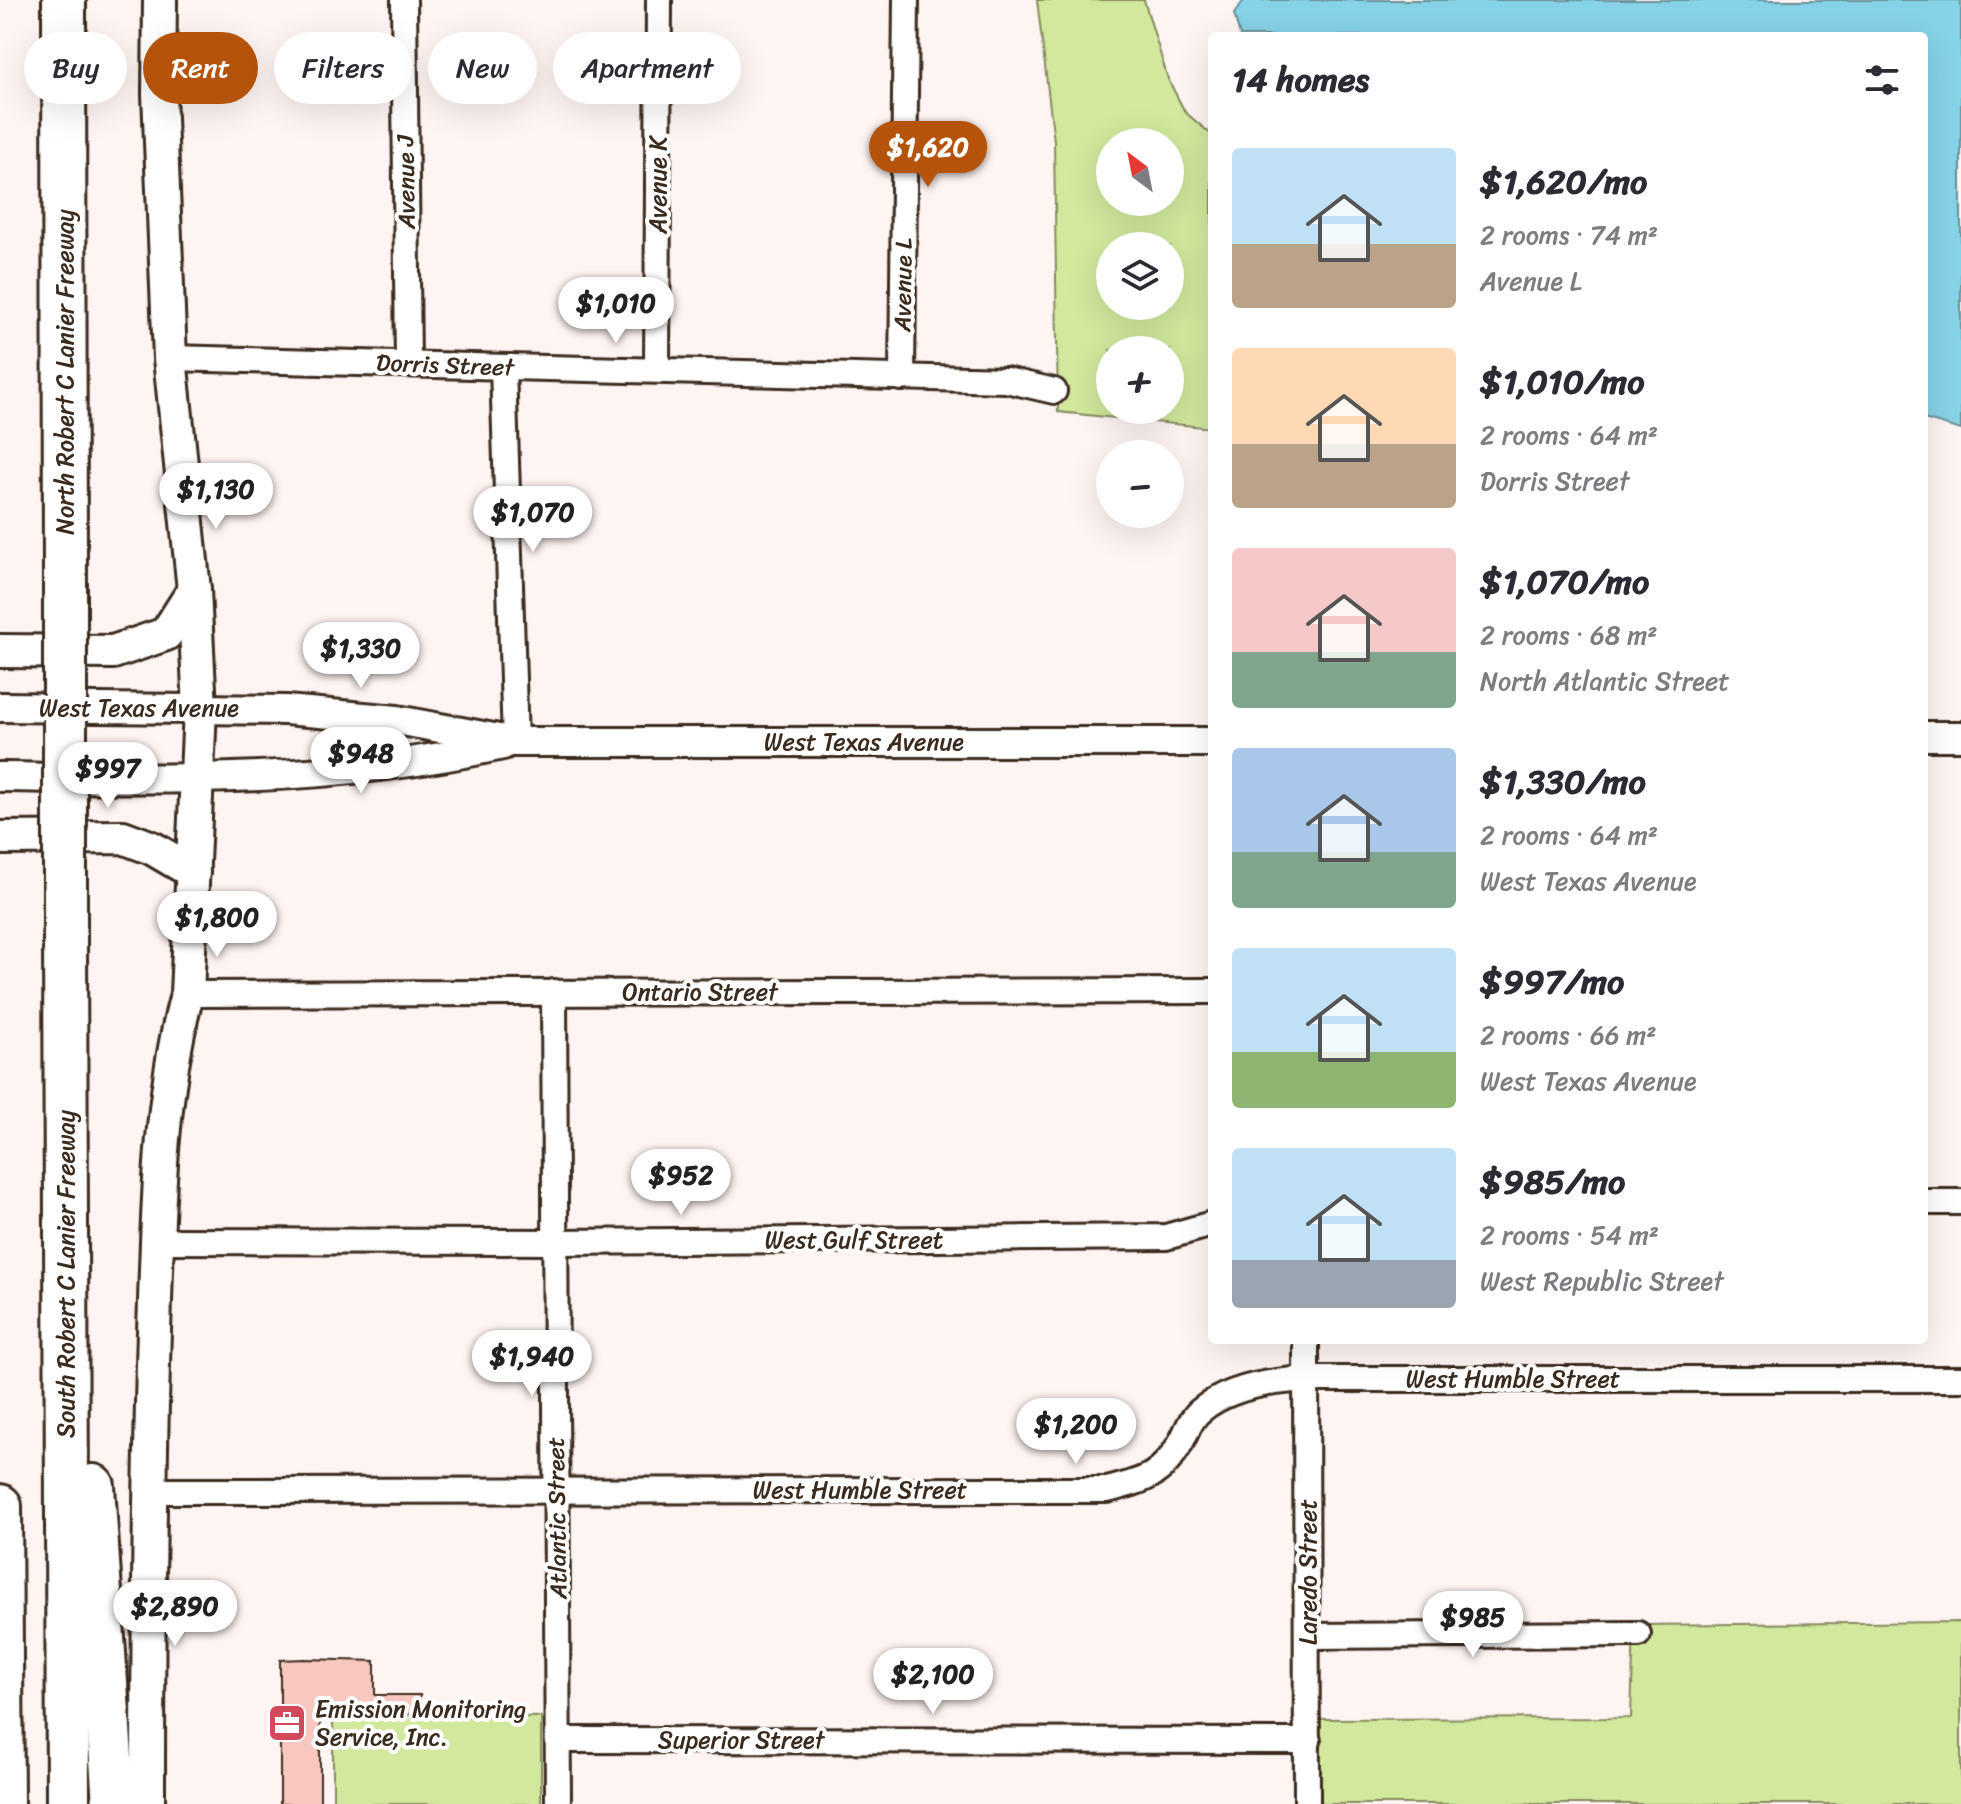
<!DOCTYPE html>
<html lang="en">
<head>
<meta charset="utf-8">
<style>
  body { margin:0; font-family:Sriracha,sans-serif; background:#f7f7f7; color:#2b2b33; height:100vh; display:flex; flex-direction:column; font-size:30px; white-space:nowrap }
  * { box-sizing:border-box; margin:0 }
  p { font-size:26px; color:#7c7c81 }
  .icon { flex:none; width:44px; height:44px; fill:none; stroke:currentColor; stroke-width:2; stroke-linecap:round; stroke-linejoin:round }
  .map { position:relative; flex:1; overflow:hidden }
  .sheet { position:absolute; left:1208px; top:32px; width:720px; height:1312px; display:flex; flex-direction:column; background:#fff; border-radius:8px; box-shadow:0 8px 32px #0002 }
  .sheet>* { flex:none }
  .guide { position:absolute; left:24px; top:32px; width:760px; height:72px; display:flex; gap:16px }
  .needle { width:52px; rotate:328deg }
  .controls { position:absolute; left:1096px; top:128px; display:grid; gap:16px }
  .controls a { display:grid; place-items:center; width:88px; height:88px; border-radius:50%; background:#fff; box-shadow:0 8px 32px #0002; font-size:40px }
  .price { position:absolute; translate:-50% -68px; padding:0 18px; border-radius:28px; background:#fff; color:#222; font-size:26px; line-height:52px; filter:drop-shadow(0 2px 4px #0008) }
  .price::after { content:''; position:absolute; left:50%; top:48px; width:24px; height:18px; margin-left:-12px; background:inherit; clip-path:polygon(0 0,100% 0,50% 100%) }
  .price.on { background:#b45309; color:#fff }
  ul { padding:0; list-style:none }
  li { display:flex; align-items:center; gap:24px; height:200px; padding:0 24px }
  li span { display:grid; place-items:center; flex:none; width:224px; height:160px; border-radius:8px; color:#555 }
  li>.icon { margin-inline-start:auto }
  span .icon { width:96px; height:96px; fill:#fffc; stroke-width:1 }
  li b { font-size:34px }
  h2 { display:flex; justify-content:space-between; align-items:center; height:96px; padding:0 24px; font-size:34px }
  .pill { padding:0 28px; border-radius:36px; background:#fff; box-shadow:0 8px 32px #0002; font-size:28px; line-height:72px }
  .pill.on { background:#b45309; color:#fff }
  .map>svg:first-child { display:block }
</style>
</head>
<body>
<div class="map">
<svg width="1961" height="1804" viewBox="0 0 1961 1804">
  <rect width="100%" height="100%" fill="#fef4f2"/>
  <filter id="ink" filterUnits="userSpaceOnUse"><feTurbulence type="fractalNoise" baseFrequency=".0125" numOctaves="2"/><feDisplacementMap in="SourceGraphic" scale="16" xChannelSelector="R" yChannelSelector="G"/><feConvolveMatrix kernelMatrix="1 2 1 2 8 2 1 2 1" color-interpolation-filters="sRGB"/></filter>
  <g filter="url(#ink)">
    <g fill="#d1e89d" stroke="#86895e" stroke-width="2" fill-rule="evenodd">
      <path d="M1037 0H1144L1168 79 1185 112 1212 135V428L1058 412 1054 141ZM1110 142H1170V202H1110ZM1110 246H1170V306H1110ZM1110 350H1170V410H1110Z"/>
      <path d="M1961 1622V1804H1319V1719L1631 1718 1634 1625Z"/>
      <path d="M333 1715 541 1717V1804H333Z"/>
    </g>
    <path fill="#86d2e6" stroke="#688f96" stroke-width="2" d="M1244 0H1961V430L1924 419V36H1240L1234 14Z"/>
    <path fill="#f8c8c0" stroke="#3b2a1e" stroke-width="2" d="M305 1659 375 1661V1695H420V1715L320 1711V1804H280V1740H273V1706H280V1660Z"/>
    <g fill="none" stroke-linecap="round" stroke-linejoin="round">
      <g stroke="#3b2a1e" stroke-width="30">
        <g id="minor">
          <path d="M404 0 408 364"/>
          <path d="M170 358 1006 380 1054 391"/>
          <path d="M503 367 515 742"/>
          <path d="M657 370 659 0"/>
          <path d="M902 378 906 0"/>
          <path d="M554 992 558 1804"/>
          <path d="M187 994 1212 991"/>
          <path d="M1924 1202H1961"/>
          <path d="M157 1241 555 1242 1166 1237 1212 1224"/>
          <path d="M1306 1340 1307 1804"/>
          <path d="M149 1491 1107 1490C1142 1481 1162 1477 1181 1442 1186 1433 1191 1418 1200 1411 1232 1384 1283 1379 1323 1379H1961"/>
          <path d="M1308 1636 1638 1634"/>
          <path d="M559 1740 1308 1741"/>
        </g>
      </g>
      <g stroke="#3b2a1e" stroke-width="34">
        <g id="tertiary">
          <path d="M0 707 286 710 397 720 515 742H1212"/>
          <path d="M1924 736H1961"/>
          <path d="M0 777C172 780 333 783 503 745"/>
        </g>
      </g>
      <g stroke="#3b2a1e" stroke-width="38">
        <g id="secondary">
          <path d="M0 651 113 652 166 634 194 590"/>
          <path d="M0 838 123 837 152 848 193 872"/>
          <path d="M148 1804C148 1646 149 1489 154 1331 158 1218 158 1104 187 994L200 709 194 590 170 358 159 94 160 0"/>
        </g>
      </g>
      <g stroke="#3b2a1e" stroke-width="48">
        <g id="motorway">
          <path d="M64 0 65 592"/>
          <path d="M65 935 68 1804"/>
          <path d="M93 1486 114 1804"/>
          <path d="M0 1506 2 1804"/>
        </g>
      </g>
      <use href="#minor" stroke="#fff" stroke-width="24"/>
      <use href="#tertiary" stroke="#fff" stroke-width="28"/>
      <use href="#secondary" stroke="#fff" stroke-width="32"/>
      <use href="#motorway" stroke="#fff" stroke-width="42"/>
      <g stroke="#3b2a1e" stroke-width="48" stroke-linecap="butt">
        <path id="motorway-bridge" d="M65 592V935"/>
      </g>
      <use href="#motorway-bridge" stroke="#fff" stroke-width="42"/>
    </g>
  </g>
  <defs>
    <g id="office-square" transform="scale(2)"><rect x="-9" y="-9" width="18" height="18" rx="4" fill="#d1495b" stroke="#fff"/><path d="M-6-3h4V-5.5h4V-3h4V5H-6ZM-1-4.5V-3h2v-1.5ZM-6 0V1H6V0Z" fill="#fff"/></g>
  </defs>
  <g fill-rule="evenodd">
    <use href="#office-square" x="287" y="1723"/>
  </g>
  <g text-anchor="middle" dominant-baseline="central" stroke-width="8" stroke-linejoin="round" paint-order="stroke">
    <g font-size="24" fill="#3b2a1e" stroke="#fff">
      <text transform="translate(406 182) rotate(-91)">Avenue J</text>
      <text transform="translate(658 185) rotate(-90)">Avenue K</text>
      <text transform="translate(903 285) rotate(-89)">Avenue L</text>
      <text transform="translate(445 365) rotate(2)">Dorris Street</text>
      <text transform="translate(65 372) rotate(-90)">North Robert C Lanier Freeway</text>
      <text x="139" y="708">West Texas Avenue</text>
      <text x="864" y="742">West Texas Avenue</text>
      <text x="700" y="992">Ontario Street</text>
      <text x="854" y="1240">West Gulf Street</text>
      <text transform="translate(66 1274) rotate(-90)">South Robert C Lanier Freeway</text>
      <text x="1513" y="1379">West Humble Street</text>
      <text x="860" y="1490">West Humble Street</text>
      <text transform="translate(557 1518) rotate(-91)">Atlantic Street</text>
      <text transform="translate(1308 1572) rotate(-90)">Laredo Street</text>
      <text x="741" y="1740">Superior Street</text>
    </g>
    <g font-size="24" fill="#3b2a1e" stroke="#fff" text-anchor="start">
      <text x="315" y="1709">Emission Monitoring<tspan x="315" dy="28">Service, Inc.</tspan></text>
    </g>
  </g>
</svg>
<div class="controls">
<a><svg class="needle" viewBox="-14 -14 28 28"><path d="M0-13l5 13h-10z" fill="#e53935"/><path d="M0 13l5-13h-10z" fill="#7c7c81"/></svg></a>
<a><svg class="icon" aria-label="layers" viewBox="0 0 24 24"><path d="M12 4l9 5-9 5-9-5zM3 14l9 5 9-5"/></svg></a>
<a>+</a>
<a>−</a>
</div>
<b class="price on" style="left:928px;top:189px">$1,620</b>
<b class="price" style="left:616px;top:345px">$1,010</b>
<b class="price" style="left:216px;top:531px">$1,130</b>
<b class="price" style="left:533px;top:554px">$1,070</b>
<b class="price" style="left:361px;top:690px">$1,330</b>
<b class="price" style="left:361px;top:795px">$948</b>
<b class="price" style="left:108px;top:810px">$997</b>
<b class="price" style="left:217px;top:959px">$1,800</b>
<b class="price" style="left:681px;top:1217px">$952</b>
<b class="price" style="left:532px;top:1398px">$1,940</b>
<b class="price" style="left:1076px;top:1466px">$1,200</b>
<b class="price" style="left:175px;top:1648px">$2,890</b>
<b class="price" style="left:1473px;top:1659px">$985</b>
<b class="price" style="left:933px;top:1716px">$2,100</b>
<div class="guide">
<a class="pill">Buy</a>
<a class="pill on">Rent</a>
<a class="pill">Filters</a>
<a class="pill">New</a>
<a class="pill">Apartment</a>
</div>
<section class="sheet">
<h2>14 homes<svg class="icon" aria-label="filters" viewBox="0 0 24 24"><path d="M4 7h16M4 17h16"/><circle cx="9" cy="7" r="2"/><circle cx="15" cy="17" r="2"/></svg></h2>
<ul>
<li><span style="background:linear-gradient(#bfe0f5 60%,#b9a48a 0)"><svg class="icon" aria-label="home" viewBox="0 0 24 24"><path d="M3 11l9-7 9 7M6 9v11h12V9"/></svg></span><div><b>$1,620/mo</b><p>2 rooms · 74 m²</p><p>Avenue L</p></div></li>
<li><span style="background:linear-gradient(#ffd9b3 60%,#b9a48a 0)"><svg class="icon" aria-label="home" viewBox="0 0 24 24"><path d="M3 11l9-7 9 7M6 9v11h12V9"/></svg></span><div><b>$1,010/mo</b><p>2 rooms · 64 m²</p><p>Dorris Street</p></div></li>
<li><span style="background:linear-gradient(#f6c9c9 65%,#7fa58c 0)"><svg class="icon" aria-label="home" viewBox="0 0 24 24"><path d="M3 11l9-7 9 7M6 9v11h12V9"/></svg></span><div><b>$1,070/mo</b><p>2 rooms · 68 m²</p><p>North Atlantic Street</p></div></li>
<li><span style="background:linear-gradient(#a9c7e8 65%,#7fa58c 0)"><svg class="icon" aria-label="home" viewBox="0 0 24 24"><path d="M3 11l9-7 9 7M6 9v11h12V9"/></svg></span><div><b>$1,330/mo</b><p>2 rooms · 64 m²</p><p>West Texas Avenue</p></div></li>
<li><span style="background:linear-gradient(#bfe0f5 65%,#8fb573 0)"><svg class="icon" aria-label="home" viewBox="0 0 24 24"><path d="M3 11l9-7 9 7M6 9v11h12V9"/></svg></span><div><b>$997/mo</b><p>2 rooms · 66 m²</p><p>West Texas Avenue</p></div></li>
<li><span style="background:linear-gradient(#bfe0f5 70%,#9aa5b1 0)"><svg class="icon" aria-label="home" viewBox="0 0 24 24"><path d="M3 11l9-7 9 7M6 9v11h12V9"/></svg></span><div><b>$985/mo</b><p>2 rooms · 54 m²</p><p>West Republic Street</p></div></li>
</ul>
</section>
</div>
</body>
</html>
